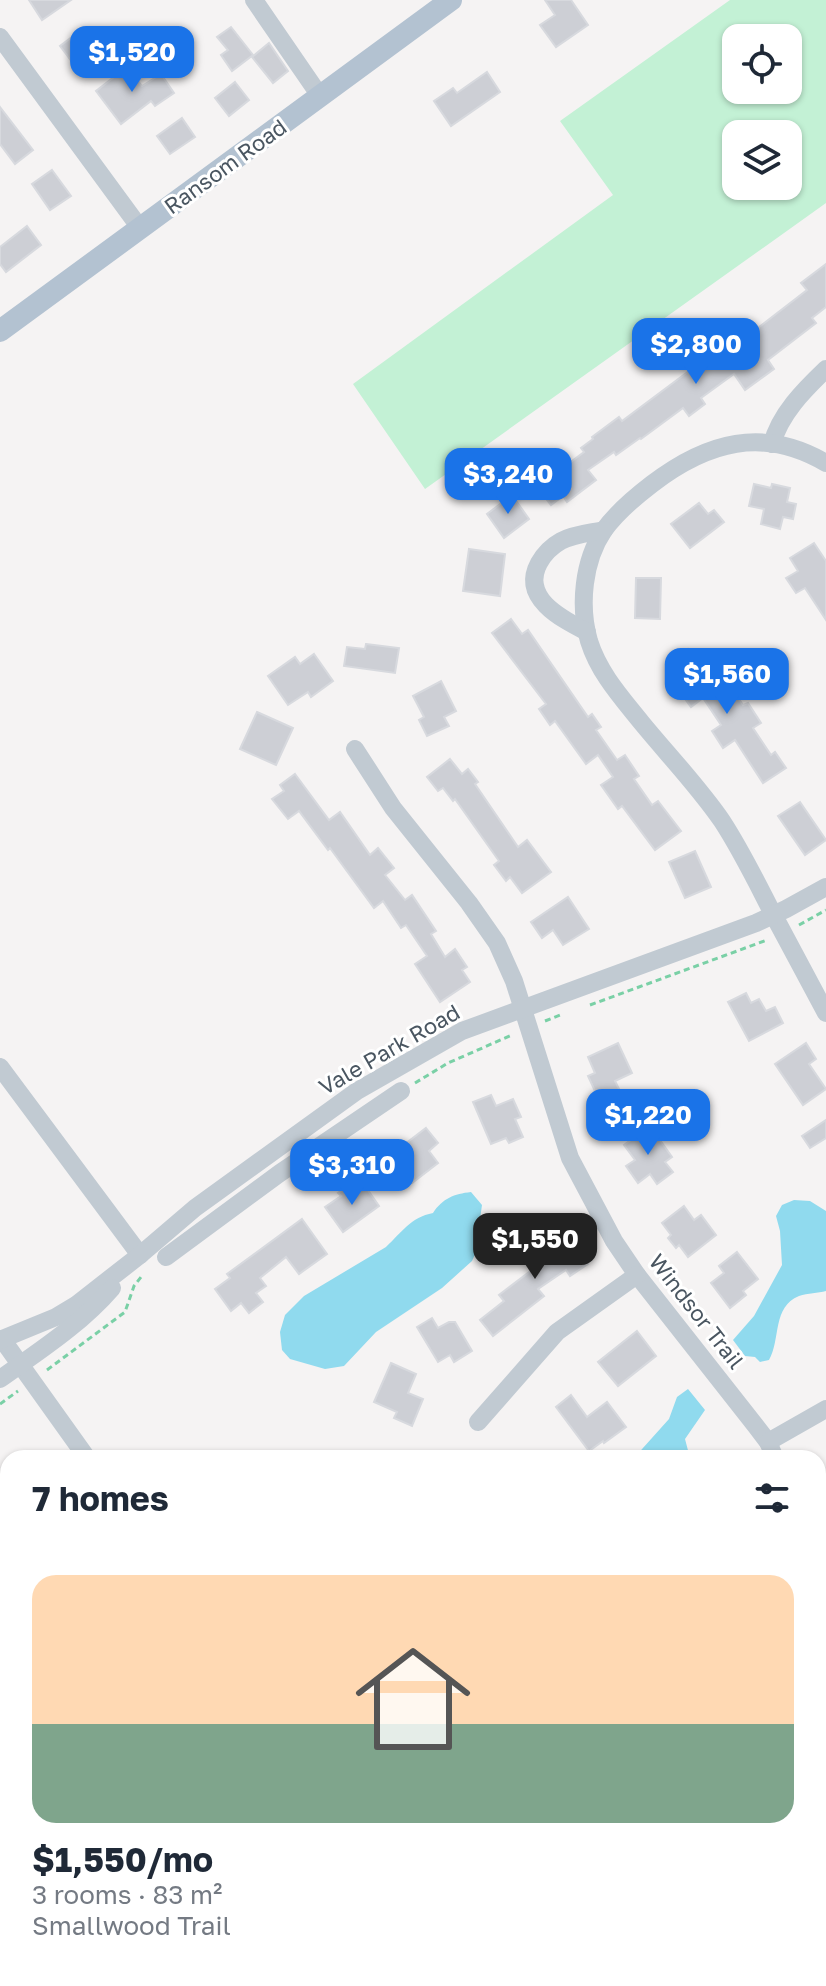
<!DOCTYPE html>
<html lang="en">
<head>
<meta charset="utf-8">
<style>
  body { margin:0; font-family:"Golos Text",sans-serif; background:#f2f2f3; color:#1f2937; height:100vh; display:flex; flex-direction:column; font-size:30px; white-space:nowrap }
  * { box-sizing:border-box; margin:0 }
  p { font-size:26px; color:#747a83 }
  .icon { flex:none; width:44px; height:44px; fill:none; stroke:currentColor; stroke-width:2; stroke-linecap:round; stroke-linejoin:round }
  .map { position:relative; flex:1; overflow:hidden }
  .side { position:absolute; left:0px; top:1450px; width:826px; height:536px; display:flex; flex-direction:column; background:#fff; border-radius:24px 24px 0 0; box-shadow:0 2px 6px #0004 }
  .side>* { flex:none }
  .fabs { position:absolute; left:722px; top:24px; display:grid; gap:16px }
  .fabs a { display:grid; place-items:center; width:80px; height:80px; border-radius:16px; background:#fff; box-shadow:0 2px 6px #0004; font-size:40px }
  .price { position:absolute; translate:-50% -68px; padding:0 18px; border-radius:16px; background:#1a73e8; color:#fff; font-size:26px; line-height:52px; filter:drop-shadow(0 2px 4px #0008) }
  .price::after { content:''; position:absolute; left:50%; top:48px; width:24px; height:18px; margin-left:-12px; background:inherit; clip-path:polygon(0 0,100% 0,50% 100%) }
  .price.active { background:#222; color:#fff }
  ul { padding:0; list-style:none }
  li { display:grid; align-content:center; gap:16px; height:424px; padding:0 32px }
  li+li { border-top:2px solid #e0e1e3 }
  li span { display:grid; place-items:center; height:248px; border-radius:24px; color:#555 }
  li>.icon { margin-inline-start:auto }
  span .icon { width:144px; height:144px; fill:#fffc; stroke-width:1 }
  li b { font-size:34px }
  h2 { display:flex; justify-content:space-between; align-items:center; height:96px; padding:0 32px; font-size:34px }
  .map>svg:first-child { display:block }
</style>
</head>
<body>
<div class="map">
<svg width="826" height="1986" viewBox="0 0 826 1986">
  <rect width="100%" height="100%" fill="#f5f3f3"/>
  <g fill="#e6e4e5">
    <path d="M826 1620V1726L818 1715V1625Z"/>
    <path d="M826 1873V1986H670L681 1978H818V1878Z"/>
  </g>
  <path fill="#c3f1d5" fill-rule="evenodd" d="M730 0H826V203L425 489 353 384 613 195 560 121ZM736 38H788V90H736ZM736 134H788V186H736Z"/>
  <g fill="#90daee">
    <path d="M471 1192 482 1205 479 1226 481 1241 472 1261 442 1288 376 1332 344 1366 325 1369 290 1359 282 1350 280 1332 285 1315 304 1296 386 1247C401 1233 411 1217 433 1213 443 1198 454 1194 471 1192Z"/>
    <path d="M794 1200 810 1201 826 1211V1291C818 1293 808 1293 799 1296 772 1307 781 1339 769 1360L760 1362 755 1357 745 1356 733 1340 754 1316 782 1265 780 1231 776 1216 782 1205Z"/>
    <path d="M688 1389 705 1410 685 1439 690 1458H634L669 1419 677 1397Z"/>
  </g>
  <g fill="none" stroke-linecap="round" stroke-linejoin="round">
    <g stroke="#90daee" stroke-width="5">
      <path d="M339 1458V1455"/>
      <path d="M242 1986 245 1978"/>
    </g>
  </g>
  <g fill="#cdcfd5" stroke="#d7d9de" stroke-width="2">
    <path d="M29 0H71L42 20Z"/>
    <path d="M545 0H571L588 25 556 47 540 25 555 15Z"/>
    <path d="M231 27 253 55 232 71 221 55 228 50 217 37Z"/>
    <path d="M80 31 99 55 79 71 60 46Z"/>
    <path d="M269 43 288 71 273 83 252 57Z"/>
    <path d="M127 67 142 86 161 74 174 93 155 106 151 101 121 124 96 91Z"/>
    <path d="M487 72 500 92 451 126 434 101 453 88 457 93Z"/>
    <path d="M235 82 249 100 229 116 215 98Z"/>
    <path d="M0 107 33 150 15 164 0 144Z"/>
    <path d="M182 118 195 137 170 154 157 136Z"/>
    <path d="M52 170 71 196 50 210 32 184Z"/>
    <path d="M27 226 41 245 6 272 0 264V247Z"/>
    <path d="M826 264V307L812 318 816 323 768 360 774 369 745 390 734 374 701 398 705 404 689 416 683 408 641 439 640 438 616 455 614 452 588 470 596 480 567 502 563 496 551 505 537 487 584 452 581 448 593 439 592 437 619 417 622 421 717 350 715 346 744 326 750 334 807 290 801 283Z"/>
    <path d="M754 484 771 488 772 484 790 488 787 502 796 504 793 519 783 517 780 529 761 524 764 509 749 506Z"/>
    <path d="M512 495 529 519 504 538 487 514Z"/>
    <path d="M699 503 708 514 714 510 724 522 690 548 671 524Z"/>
    <path d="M814 543 826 561V620L805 588 796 593 786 578 798 571 790 558Z"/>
    <path d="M469 549 505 554 500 596 463 591Z"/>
    <path d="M636 578H661L660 619 635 618Z"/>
    <path d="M511 619 522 634 528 630 588 717 592 714 601 727 596 730 617 760 625 755 639 776 634 779 652 805 658 801 681 831 655 850 622 806 618 809 601 785 613 777 598 755 586 764 555 721 550 725 539 709 546 704 492 633Z"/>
    <path d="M366 644 399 648 395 673 344 666 347 647 365 649Z"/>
    <path d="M688 649 697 661 701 658 714 674 708 678 727 703 737 696 743 705 748 703 761 723 753 728 771 755 775 752 786 768 763 783 735 740 723 748 712 731 721 725 703 698 691 707 680 692 685 688 674 674 680 669 674 660Z"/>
    <path d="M314 654 333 681 311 697 308 692 288 705 268 676 295 657 300 664Z"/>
    <path d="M441 681 456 711 444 717 449 726 427 736 419 720 424 717 413 696Z"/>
    <path d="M257 712 293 728 276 765 240 749Z"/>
    <path d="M450 759 462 774 468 769 478 782 475 784 518 847 527 840 551 872 522 893 510 877 506 881 494 865 499 861 455 799 453 801 443 788 438 791 427 777Z"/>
    <path d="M295 774 329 820 340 812 370 855 378 848 394 868 385 875 405 900 412 895 436 931 431 934 445 957 455 949 467 967 462 970 470 982 440 1002 415 964 427 956 406 925 401 928 383 901 374 908 330 848 328 850 299 811 288 819 272 799 284 791 280 785Z"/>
    <path d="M800 802 826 840 805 855 778 816Z"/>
    <path d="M695 851 711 887 685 898 669 862Z"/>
    <path d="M568 897 589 929 563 945 553 930 542 938 531 922Z"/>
    <path d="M746 993 751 1003 759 999 766 1011 775 1007 783 1023 749 1041 728 1002Z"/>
    <path d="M618 1043 632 1073 615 1081 621 1093 600 1102 588 1076 595 1073 588 1057Z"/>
    <path d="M806 1043 816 1059 809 1064 826 1089 803 1105 775 1064Z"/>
    <path d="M491 1095 496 1106 513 1099 521 1117 515 1119 523 1137 509 1143 506 1138 491 1144 473 1102Z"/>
    <path d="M826 1120V1138L810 1148 802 1136Z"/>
    <path d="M650 1126 672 1157 665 1162 673 1172 657 1184 650 1174 638 1183 626 1166 635 1160 624 1145Z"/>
    <path d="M426 1128 438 1143 429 1151 438 1163 412 1183 395 1161 409 1150 405 1144Z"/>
    <path d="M350 1185 355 1193 365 1186 379 1206 343 1232 325 1207 341 1196 338 1193Z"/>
    <path d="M684 1206 694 1220 701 1215 716 1235 688 1257 679 1245 676 1248 668 1238 671 1235 662 1223Z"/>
    <path d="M302 1219 327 1254 299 1274 286 1257 260 1278 266 1286 256 1293 263 1302 249 1313 241 1303 231 1311 215 1289 230 1278 227 1274Z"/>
    <path d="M568 1236 588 1264 570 1276 566 1270 538 1289 544 1296 493 1336 480 1320 504 1301 499 1295 537 1266 526 1251 542 1239 545 1244 556 1237 559 1242Z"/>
    <path d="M737 1252 758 1279 743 1291 746 1295 730 1308 711 1283 724 1273 719 1266Z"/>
    <path d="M432 1318 438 1328 449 1322H455L472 1351 454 1362 450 1355 438 1362 417 1327Z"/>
    <path d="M637 1331 656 1356 618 1386 598 1362Z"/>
    <path d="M391 1363 416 1374 408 1393 423 1399 412 1426 394 1418 397 1412 374 1402Z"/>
    <path d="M571 1395 587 1417 607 1402 626 1427 604 1443 603 1441 589 1451 556 1407Z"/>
  </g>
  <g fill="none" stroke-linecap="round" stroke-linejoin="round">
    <g stroke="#7ad0a6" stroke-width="3" stroke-dasharray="6 4" stroke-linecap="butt">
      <path d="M799 925 826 910"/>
      <path d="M590 1005 767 940"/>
      <path d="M545 1021 560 1015"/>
      <path d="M415 1083 448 1063 512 1035"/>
      <path d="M47 1370 125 1312 134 1286 141 1277"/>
      <path d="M0 1404 18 1391"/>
    </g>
    <g stroke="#c1cad2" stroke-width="18">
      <path d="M254 0 320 96"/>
      <path d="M0 37 140 228"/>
      <path d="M772 444C780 414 804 390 826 369"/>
      <path d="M826 463C763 426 707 442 652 484 635 497 617 512 604 530 583 561 579 606 589 641 599 673 621 697 641 722 668 755 698 786 722 821 741 850 756 881 772 912 790 946 808 979 826 1013"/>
      <path d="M587 632C562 619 520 598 539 563 544 554 552 546 561 541 574 534 590 533 604 530"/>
      <path d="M355 749 393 808 469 903 497 943 514 981 570 1158 614 1241 637 1275 755 1425 768 1442 775 1458"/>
      <path d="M0 1067 140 1255"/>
      <path d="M166 1257 280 1173 401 1091"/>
      <path d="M2 1339 87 1458"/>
      <path d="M0 1340 56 1317 76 1305 140 1255 195 1208 357 1091 462 1031 756 923 786 909 826 887"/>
      <path d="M0 1379C39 1351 80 1325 112 1288"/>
      <path d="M478 1422 557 1332 637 1275"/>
      <path d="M768 1442 826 1409"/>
      <path d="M0 1731 8 1733"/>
      <path d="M484 1978 490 1986"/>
      <path d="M82 1986 83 1978"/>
    </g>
    <path stroke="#b3c2d1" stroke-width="22" d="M0 331 451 0"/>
  </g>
  <g text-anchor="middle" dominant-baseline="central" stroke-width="6" stroke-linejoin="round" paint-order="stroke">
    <g font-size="22" fill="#4a5661" stroke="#fff">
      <text transform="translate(225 166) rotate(-36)">Ransom Road</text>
      <text transform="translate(389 1049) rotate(-30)">Vale Park Road</text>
      <text transform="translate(697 1311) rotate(52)">Windsor Trail</text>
    </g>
  </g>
</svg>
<div class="fabs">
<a><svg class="icon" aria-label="locate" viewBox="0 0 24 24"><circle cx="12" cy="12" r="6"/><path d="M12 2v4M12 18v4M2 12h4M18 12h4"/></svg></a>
<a><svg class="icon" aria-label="layers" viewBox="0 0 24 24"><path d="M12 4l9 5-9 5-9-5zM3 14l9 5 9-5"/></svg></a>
</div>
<b class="price" style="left:132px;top:94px">$1,520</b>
<b class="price" style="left:696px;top:386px">$2,800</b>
<b class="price" style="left:508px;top:516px">$3,240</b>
<b class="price" style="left:727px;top:716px">$1,560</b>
<b class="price" style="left:648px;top:1157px">$1,220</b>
<b class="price" style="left:352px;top:1207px">$3,310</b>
<b class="price active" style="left:535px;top:1281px">$1,550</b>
<section class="side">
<h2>7 homes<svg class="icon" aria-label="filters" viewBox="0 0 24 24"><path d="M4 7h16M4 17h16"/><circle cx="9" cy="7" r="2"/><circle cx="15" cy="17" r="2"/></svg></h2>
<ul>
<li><span style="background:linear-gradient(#ffd9b3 60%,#7fa58c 0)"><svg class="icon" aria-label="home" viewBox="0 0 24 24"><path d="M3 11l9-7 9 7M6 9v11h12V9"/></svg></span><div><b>$1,550/mo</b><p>3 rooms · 83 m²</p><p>Smallwood Trail</p></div></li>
</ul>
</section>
</div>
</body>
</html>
